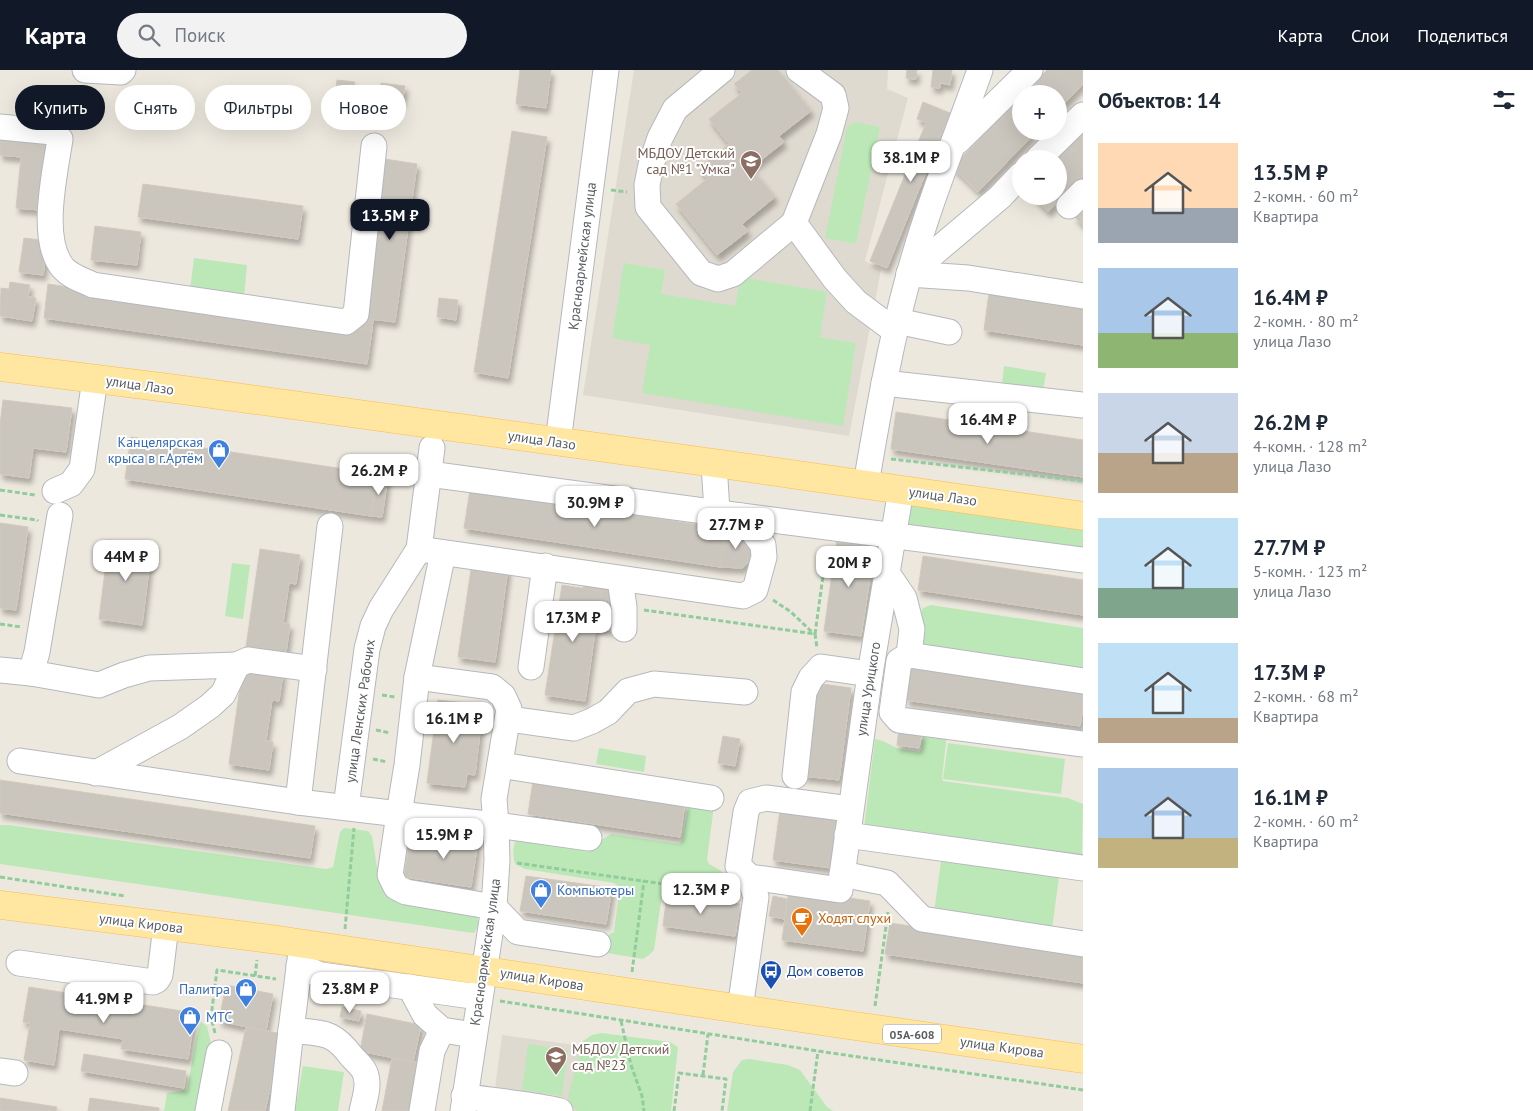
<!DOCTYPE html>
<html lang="ru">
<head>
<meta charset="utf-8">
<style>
  body { margin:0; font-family:"PT Sans",sans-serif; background:#f2f2f3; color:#1f2937; height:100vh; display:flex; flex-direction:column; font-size:19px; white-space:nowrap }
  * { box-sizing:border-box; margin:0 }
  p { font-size:16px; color:#747a83 }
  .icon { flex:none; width:28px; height:28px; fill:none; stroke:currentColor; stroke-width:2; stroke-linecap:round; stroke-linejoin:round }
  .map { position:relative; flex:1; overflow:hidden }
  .drawer { display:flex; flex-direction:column; background:#fff; width:450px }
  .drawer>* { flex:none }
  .guide { position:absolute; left:15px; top:15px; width:475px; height:45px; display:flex; gap:10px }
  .controls { position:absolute; left:1012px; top:15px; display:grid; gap:10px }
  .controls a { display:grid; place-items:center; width:55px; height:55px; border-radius:50%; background:#fff; box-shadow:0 5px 20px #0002; font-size:25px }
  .price { position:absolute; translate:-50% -42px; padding:0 11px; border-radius:10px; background:#fff; color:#222; font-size:16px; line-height:32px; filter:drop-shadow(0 1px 2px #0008) }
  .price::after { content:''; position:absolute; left:50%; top:30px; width:15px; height:11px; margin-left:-8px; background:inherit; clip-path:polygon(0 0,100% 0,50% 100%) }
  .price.active { background:#111827; color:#fff }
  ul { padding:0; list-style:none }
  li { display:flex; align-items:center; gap:15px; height:125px; padding:0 15px }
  li span { display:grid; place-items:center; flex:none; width:140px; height:100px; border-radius:0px; color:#555 }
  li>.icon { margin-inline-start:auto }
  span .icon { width:60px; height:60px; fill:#fffc; stroke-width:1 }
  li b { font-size:21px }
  h2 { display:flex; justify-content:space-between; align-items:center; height:60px; padding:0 15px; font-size:21px }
  .tag { padding:0 18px; border-radius:22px; background:#fff; box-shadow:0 5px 20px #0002; font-size:18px; line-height:45px }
  .tag.active { background:#111827; color:#fff }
  header { display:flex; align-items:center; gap:30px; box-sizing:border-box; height:70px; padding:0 25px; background:#111827; color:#fff }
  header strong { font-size:24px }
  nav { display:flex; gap:28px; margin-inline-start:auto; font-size:18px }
  .search { width:350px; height:45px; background:#f2f2f3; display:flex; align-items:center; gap:12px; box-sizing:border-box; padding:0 18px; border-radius:28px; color:#747a83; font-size:19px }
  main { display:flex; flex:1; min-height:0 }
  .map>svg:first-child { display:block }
</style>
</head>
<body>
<header>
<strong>Карта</strong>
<div class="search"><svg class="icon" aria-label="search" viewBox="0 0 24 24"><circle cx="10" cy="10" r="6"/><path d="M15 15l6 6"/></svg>Поиск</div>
<nav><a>Карта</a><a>Слои</a><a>Поделиться</a></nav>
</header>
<main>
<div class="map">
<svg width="1083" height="1041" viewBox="0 0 1083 1041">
  <defs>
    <filter id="shadow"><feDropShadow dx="3" dy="5.5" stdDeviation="2.5" flood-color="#0004"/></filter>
  </defs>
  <rect width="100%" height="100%" fill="#ede8de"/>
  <g fill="#dfdacf">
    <path d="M634 0H888L887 19 908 28 865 191 881 200 849 366 583 325Z"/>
    <path d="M502 965 619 981 611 1041H492Z"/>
  </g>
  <g fill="#bce8b7">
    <path d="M855 52 880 57 856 174 825 168 847 57Z"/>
    <path d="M194 188 247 195 244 227 190 220Z"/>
    <path d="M624 193 665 200 661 224 735 236 741 207 827 222 820 267 856 273 843 356 642 323 650 275 612 268Z"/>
    <path d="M1004 296 1046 303 1043 321 1002 314Z"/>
    <path d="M916 433 1083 458V483L910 458C907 450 908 444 912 436Z"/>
    <path d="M232 493 250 495 243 549 225 546Z"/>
    <path d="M931 535 1083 558V598L1082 600 921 575V544L923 538Z"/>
    <path d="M923 661 947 664 942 708 943 711 1068 728 1083 734 1082 784 1074 787 864 758 875 669 883 671 897 678 919 682 921 680Z"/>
    <path d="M948 673 1065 689 1061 724 943 709Z"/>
    <path d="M599 678 646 686 644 702 596 694Z"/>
    <path d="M689 731 714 736 707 789 709 794C721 800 732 806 731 822L724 828 666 821 662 825 654 880 649 885 643 889 601 882 607 866 614 862 620 817 614 813 525 799 515 794C512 784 513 774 518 765L594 774 611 764 679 774 682 770Z"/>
    <path d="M0 755H8L326 799 333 797 340 762 344 758 368 761 372 766 379 810 388 822 475 844C480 852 479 856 474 863L466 862 0 794Z"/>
    <path d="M941 791 1059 807 1052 859 934 843Z"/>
    <path d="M201 952 207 956 214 987 203 1041H164L167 1023 187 1020 196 969Z"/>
    <path d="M602 963 670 972 678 977 671 1041H577L570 1033 568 1026 583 971 592 965Z"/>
    <path d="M528 974 568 980 562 1026 522 1020Z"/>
    <path d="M750 989 788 995 800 1000 827 1037 833 1041H727L733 1002 742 990Z"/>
    <path d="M303 996 344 1002 338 1041H295Z"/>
  </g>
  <g fill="#cac5bd" stroke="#d2c9bc" filter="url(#shadow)">
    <path d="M520 0H551L546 38 516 34Z"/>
    <path d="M752 0H778L811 41 779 66 784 72 751 98 775 127 742 154 748 161 717 185 676 134 707 109 699 98 729 74 709 49 742 23 734 14Z"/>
    <path d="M907 0H917L916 9 906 8Z"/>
    <path d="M933 0H952L950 15 940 13V18L931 17Z"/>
    <path d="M1047 0H1083V14L1059 39V24H1024Z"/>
    <path d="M337 10 355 12 352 30 359 31 358 38 334 34Z"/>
    <path d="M381 13 405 16 402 32 379 29Z"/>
    <path d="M74 23 98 25 97 40 72 37Z"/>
    <path d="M1021 26V61H1037L978 122 952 97Z"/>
    <path d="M923 32 950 43 887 198 870 191 926 53 917 49Z"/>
    <path d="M1083 52V106L1048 142 1032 126H1059V89H1047Z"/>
    <path d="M512 61 547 67 508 308 474 302Z"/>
    <path d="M0 62 48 67 40 140 16 138 21 87 0 85Z"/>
    <path d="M385 89 417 94 395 252 362 248Z"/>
    <path d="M143 114 303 136 298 169 138 147Z"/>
    <path d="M1083 137V156L1074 146Z"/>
    <path d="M95 156 141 162 137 195 91 190Z"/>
    <path d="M24 168 48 171 43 205 19 202Z"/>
    <path d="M10 212 30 215 28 227 36 228 32 251 0 246 1 218 9 219Z"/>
    <path d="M48 214 372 260 367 294 44 248Z"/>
    <path d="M989 223 1083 237V275L984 260Z"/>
    <path d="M439 228 458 230 456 250 437 247Z"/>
    <path d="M362 248 373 249 372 260 360 259Z"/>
    <path d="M3 330 72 338 66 382 33 378 29 408 0 404V355Z"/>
    <path d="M896 342 1083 370V407L891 379Z"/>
    <path d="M131 367 377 404 371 446 125 409Z"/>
    <path d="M377 404 388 406 382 447 371 446Z"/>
    <path d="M470 420 726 459 720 497 464 458Z"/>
    <path d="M0 453 28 457 16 540 0 538Z"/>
    <path d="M726 459 745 464 753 475 752 489 742 498 720 497Z"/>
    <path d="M837 469 875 475 861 566 824 561Z"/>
    <path d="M109 470 152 475 142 555 99 549Z"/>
    <path d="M260 479 300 485 296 514 289 513 283 553 290 554 286 583 246 577Z"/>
    <path d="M923 486 1083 510V545L918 520Z"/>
    <path d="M472 493 508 498 495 592 458 587Z"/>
    <path d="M584 511 616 515V561L596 558 601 521 583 518Z"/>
    <path d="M562 515 601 521 585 631 545 625Z"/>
    <path d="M911 595 1083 620V637L1080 656 906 630Z"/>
    <path d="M243 597 283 602 279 631 272 630 267 663 266 671 273 672 269 700 229 694Z"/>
    <path d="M815 613 851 618 839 710 803 706Z"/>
    <path d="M438 630 475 634 474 646H482L475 705 467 704 465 717 427 713Z"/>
    <path d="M899 660 922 663 919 678 897 675Z"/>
    <path d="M723 666 740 669 735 696 718 693Z"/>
    <path d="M0 710 315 756 310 788 0 743Z"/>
    <path d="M533 711 685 733 680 767 528 744Z"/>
    <path d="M780 740 838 748 831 798 773 790Z"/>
    <path d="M448 760 479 764 471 817 404 807 409 772 446 777Z"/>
    <path d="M526 806 612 818 606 854 520 841Z"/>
    <path d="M789 819 870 831 863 881 782 870Z"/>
    <path d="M667 824 740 834 735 866 663 856Z"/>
    <path d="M773 826 787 829 784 849 769 846Z"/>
    <path d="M890 853 1083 881V913L885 884Z"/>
    <path d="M226 915 273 924 266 961 219 951Z"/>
    <path d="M29 917 195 943 188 989 121 979 123 969 59 959 54 995 24 990 30 953 23 952Z"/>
    <path d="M342 937 361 941 359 951 340 947Z"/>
    <path d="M367 944 421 955 413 992 360 981Z"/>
    <path d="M246 957 282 964 265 1041H228Z"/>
    <path d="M84 984 186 1001 184 1018 81 1001Z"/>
    <path d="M392 988 425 994 415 1041H382Z"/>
    <path d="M0 1028 57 1037 56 1041H0Z"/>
    <path d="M90 1028 159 1038V1041H88Z"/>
  </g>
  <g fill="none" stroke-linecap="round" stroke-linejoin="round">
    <g stroke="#b5b8bd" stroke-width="27">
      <g id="minor">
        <path d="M85 0 121 2 123 0"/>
        <path d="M722 0 675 39 660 68 651 95 647 115 648 137 701 203 718 209 733 204 794 153"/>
        <path d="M799 0 833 25 836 38 829 64 794 153 835 209 856 232 895 261"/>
        <path d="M0 57 53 62 60 69C55 104 39 169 63 198 71 207 83 210 93 215L346 252 356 244 374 76"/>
        <path d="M958 71 1030 0"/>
        <path d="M1038 89 1083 45"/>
        <path d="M1069 136 1083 122"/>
        <path d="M909 204 968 208 1083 226"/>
        <path d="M909 204 1000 127 1021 105"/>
        <path d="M897 251 949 262"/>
        <path d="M884 313 1083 335"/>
        <path d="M558 372 606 0"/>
        <path d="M714 393 717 442"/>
        <path d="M429 404 741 446 1083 490"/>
        <path d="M866 414C878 344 890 274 909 205 928 135 956 68 980 0"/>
        <path d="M55 421 71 414 82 399 95 309"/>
        <path d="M419 479 743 526 755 520 764 487 763 475 741 446"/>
        <path d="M887 503 904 528 912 559 909 585"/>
        <path d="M620 509 624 537V559"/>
        <path d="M531 597 545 496"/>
        <path d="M0 600 31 603 37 582 60 445"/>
        <path d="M31 603 99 615 124 605 149 598 237 595"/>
        <path d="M417 607 492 617 503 626 509 639 494 729 496 755 497 790 494 837 463 1041"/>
        <path d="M1083 611 909 585 899 591 892 642 899 650 1083 674"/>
        <path d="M508 649 574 658 592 651 608 642 628 621 654 614 745 622"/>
        <path d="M20 691 298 732 399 744 407 695 417 607 443 483"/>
        <path d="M500 695 711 728"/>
        <path d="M96 703 180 657 210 636 223 624 237 595 248 590 314 599"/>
        <path d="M795 706 804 622 811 608 821 597 870 604"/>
        <path d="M298 732 330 456"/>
        <path d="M346 737 367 579 373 556 381 539 419 479 432 378"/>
        <path d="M850 739 766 728 750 732 746 742 738 796 750 807 840 820 870 604 901 420"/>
        <path d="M847 765 1083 798"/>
        <path d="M589 768 496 755 399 744 390 805 396 817 406 822 494 837 518 862 598 874"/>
        <path d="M842 804 887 813 922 849 1083 874"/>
        <path d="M19 893 153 912 157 910 160 905 166 856"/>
        <path d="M299 896 321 905 479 927"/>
        <path d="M410 917 425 945 442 960 474 965"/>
        <path d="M740 939 756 827 750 807"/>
        <path d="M291 960 301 882"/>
        <path d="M0 1001 15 1003"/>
        <path d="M464 1026C496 1032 528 1033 560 1041"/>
        <path d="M208 1041 219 983"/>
        <path d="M282 1041 291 960C323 964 332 960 352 987 356 991 360 995 363 999 371 1011 365 1028 362 1041"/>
        <path d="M422 1041 432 981 442 960"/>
      </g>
    </g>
    <g stroke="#ffba45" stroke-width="29">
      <g id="major">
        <path d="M0 297 176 319 714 393 1083 446"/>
        <path d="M0 835 278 870 841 954 1083 989"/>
      </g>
    </g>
    <g stroke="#91cc9c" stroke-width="3" stroke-dasharray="5 2.5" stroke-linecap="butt">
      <path d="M611 120 627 122"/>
      <path d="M891 389 1083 411"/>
      <path d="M0 420 35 425"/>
      <path d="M0 445 37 450 38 451"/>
      <path d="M773 530 791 542 814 564"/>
      <path d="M644 540 815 564 817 578"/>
      <path d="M0 554 21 557"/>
      <path d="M815 564 827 477"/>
      <path d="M382 625 395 627"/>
      <path d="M376 660 390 663"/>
      <path d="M373 689 387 692"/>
      <path d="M517 793 734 824"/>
      <path d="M0 807 125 826"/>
      <path d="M345 859 354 758"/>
      <path d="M632 902 644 811"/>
      <path d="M255 906 257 890"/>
      <path d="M500 931 818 981 1083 1020"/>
      <path d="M875 936 888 842"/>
      <path d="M621 951 631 995 642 1026 644 1041"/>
      <path d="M215 963 211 947 217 900 276 909"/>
      <path d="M703 1005 708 964"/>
      <path d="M674 1041 679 1003 726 1009 722 1041"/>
      <path d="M810 1041 818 981"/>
    </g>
    <use href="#minor" stroke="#fff" stroke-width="25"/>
    <use href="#major" stroke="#ffe7a1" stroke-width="28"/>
  </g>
  <defs>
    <g id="school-pin" transform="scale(1.125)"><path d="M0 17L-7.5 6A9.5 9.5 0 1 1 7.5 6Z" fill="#8d6e63" stroke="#fff"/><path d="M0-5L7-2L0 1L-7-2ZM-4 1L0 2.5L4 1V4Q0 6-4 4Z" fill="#fff"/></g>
    <g id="shop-pin" transform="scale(1.125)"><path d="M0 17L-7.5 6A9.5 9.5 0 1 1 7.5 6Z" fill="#3f7fe0" stroke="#fff"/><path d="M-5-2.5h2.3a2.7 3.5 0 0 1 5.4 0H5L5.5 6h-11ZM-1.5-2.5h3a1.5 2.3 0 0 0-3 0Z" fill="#fff"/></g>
    <g id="cafe-pin" transform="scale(1.125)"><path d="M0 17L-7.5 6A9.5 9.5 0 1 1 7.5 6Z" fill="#e8710a" stroke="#fff"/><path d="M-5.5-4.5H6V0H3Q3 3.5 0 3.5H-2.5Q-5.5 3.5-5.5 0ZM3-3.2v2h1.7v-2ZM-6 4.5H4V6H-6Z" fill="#fff"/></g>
    <g id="bus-pin" transform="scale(1.125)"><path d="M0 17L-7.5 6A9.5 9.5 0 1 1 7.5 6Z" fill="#1a4fb4" stroke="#fff"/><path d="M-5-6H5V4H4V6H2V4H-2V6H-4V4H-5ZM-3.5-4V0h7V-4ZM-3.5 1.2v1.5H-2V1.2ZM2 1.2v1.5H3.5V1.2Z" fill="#fff"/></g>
  </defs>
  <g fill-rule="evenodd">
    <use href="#school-pin" x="751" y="91"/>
    <use href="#shop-pin" x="219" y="380"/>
    <use href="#shop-pin" x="541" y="820"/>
    <use href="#cafe-pin" x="802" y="848"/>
    <use href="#bus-pin" x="771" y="901"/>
    <use href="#shop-pin" x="246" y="919"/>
    <use href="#shop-pin" x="190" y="947"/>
    <use href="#school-pin" x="556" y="987"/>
  </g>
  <g text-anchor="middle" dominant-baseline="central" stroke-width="4" stroke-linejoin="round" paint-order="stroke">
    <rect fill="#fff" stroke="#8a8e90" stroke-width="1" x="883" y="954.5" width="58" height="19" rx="4"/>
    <g font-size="12" font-weight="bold" fill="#585d61">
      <text x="912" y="964">05А-608</text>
    </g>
    <g font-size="14" fill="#785e54" stroke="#fff" text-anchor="end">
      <text x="735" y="83">МБДОУ Детский<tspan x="735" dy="16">сад №1 "Умка"</tspan></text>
      <text x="572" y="979" text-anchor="start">МБДОУ Детский<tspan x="572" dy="16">сад №23</tspan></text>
    </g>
    <g font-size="14" fill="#585d61" stroke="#fff">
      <text transform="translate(582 186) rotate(-83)">Красноармейская улица</text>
      <text transform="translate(140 315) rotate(8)">улица Лазо</text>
      <text transform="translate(542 370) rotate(8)">улица Лазо</text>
      <text transform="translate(943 426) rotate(8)">улица Лазо</text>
      <text transform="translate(868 619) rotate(-81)">улица Урицкого</text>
      <text transform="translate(360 641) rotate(-82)">улица Ленских Рабочих</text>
      <text transform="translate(141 853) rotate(7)">улица Кирова</text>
      <text transform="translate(485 882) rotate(-82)">Красноармейская улица</text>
      <text transform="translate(542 909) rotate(9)">улица Кирова</text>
      <text transform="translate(1002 977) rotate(8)">улица Кирова</text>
    </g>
    <g font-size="14" fill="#366cbe" stroke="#fff" text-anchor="end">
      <text x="203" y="372">Канцелярская<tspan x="203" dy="16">крыса в г.Артём</tspan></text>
      <text x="557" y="820" text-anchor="start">Компьютеры</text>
      <text x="230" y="919">Палитра</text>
      <text x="206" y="947" text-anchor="start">МТС</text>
    </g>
    <g font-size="14" fill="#c56008" stroke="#fff" text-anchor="start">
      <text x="818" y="848">Ходят слухи</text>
    </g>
    <g font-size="14" fill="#164399" stroke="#fff" text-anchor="start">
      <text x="787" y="901">Дом советов</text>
    </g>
  </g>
</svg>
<div class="controls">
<a>+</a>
<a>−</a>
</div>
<b class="price" style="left:911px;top:113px">38.1M ₽</b>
<b class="price active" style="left:390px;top:171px">13.5M ₽</b>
<b class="price" style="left:988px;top:375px">16.4M ₽</b>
<b class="price" style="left:379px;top:426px">26.2M ₽</b>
<b class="price" style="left:595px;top:458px">30.9M ₽</b>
<b class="price" style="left:736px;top:480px">27.7M ₽</b>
<b class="price" style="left:126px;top:512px">44M ₽</b>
<b class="price" style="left:849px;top:518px">20M ₽</b>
<b class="price" style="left:573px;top:573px">17.3M ₽</b>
<b class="price" style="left:454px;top:674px">16.1M ₽</b>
<b class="price" style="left:444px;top:790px">15.9M ₽</b>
<b class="price" style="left:701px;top:845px">12.3M ₽</b>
<b class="price" style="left:350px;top:944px">23.8M ₽</b>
<b class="price" style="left:104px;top:954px">41.9M ₽</b>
<div class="guide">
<a class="tag active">Купить</a>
<a class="tag">Снять</a>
<a class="tag">Фильтры</a>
<a class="tag">Новое</a>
</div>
</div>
<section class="drawer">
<h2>Объектов: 14<svg class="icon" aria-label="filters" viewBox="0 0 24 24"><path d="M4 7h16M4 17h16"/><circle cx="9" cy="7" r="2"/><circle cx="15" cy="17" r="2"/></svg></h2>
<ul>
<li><span style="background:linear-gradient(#ffd9b3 65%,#9aa5b1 0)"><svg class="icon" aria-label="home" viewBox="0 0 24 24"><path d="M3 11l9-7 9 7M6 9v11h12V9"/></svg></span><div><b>13.5M ₽</b><p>2-комн. · 60 m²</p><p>Квартира</p></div></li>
<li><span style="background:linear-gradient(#a9c7e8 65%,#8fb573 0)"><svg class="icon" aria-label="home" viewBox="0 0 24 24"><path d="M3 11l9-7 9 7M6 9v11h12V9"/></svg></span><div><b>16.4M ₽</b><p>2-комн. · 80 m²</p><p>улица Лазо</p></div></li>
<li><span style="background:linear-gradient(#c9d6e8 60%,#b9a48a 0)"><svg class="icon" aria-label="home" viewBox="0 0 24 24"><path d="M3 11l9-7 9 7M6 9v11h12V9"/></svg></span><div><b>26.2M ₽</b><p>4-комн. · 128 m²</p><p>улица Лазо</p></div></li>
<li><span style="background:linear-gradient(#bfe0f5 70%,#7fa58c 0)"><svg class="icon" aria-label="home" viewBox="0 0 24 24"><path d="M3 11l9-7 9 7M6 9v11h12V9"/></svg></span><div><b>27.7M ₽</b><p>5-комн. · 123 m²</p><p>улица Лазо</p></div></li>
<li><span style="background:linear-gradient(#bfe0f5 75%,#b9a48a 0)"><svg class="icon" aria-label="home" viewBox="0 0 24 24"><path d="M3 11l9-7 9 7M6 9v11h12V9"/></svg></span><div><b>17.3M ₽</b><p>2-комн. · 68 m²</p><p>Квартира</p></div></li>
<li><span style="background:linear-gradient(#a9c7e8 70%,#c2b280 0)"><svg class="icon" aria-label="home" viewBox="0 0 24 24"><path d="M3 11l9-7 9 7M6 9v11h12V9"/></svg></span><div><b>16.1M ₽</b><p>2-комн. · 60 m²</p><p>Квартира</p></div></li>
</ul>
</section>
</main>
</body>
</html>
